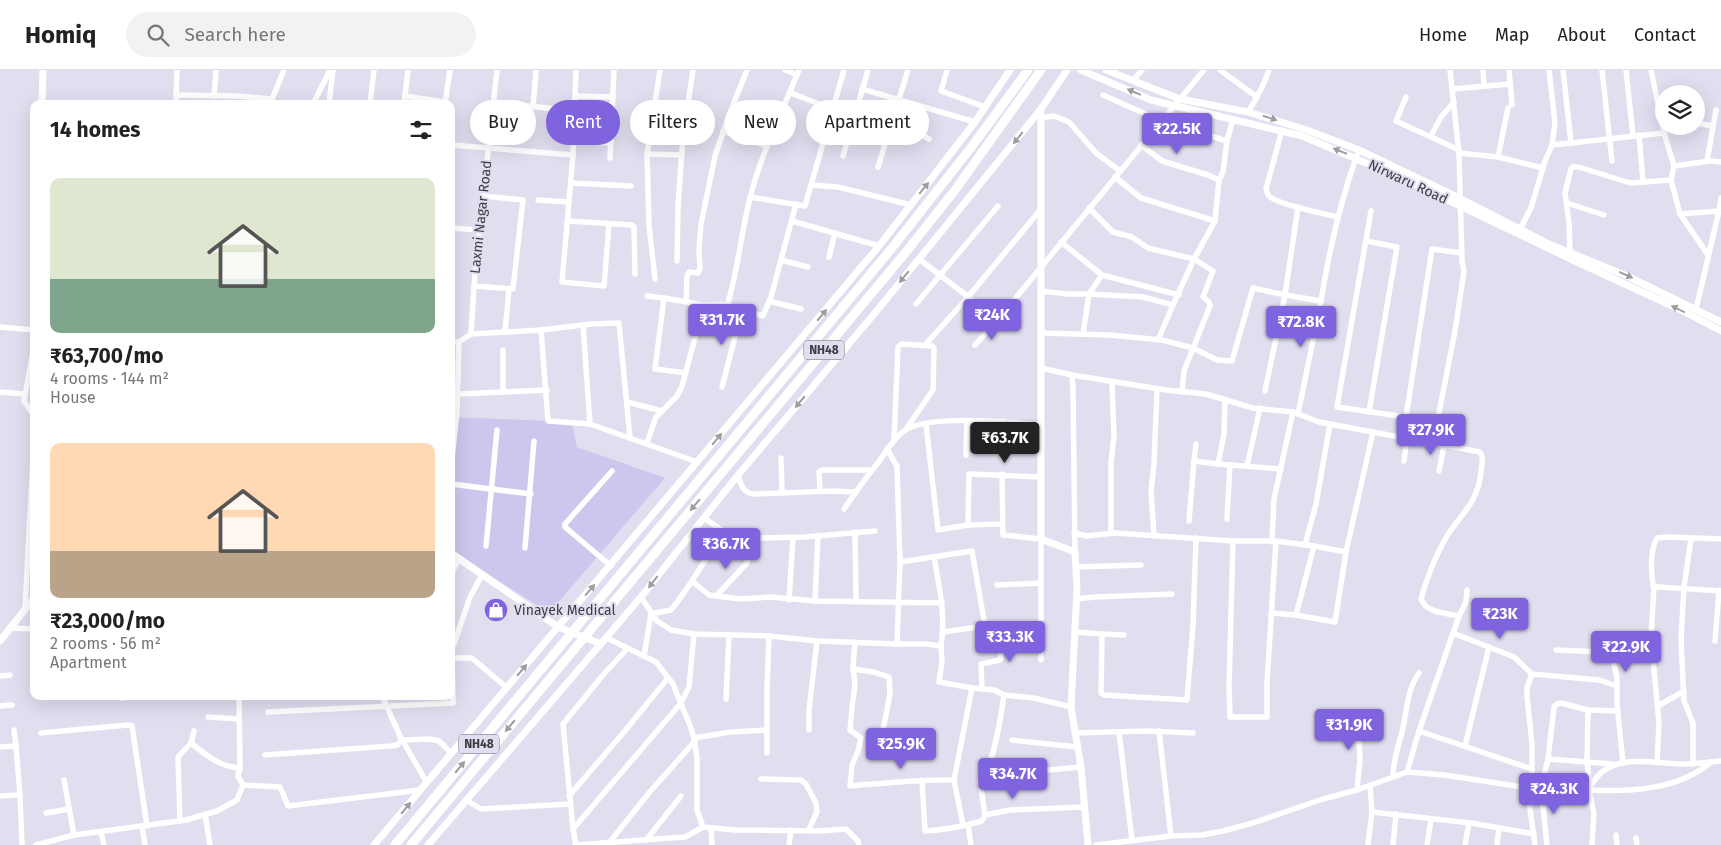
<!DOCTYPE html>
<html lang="en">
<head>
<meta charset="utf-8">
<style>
  body { margin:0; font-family:"Fira Sans",sans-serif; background:#f2f2f2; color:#222; height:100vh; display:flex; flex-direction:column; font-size:19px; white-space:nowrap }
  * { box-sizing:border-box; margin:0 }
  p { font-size:16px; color:#767676 }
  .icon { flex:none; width:28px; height:28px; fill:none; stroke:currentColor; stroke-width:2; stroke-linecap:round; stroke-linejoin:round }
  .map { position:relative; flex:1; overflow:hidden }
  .panel { position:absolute; left:30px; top:30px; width:425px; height:600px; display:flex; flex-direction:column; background:#fff; border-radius:10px; box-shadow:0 5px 20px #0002 }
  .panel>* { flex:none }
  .guide { position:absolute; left:470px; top:30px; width:475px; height:45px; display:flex; gap:10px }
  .controls { position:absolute; left:1655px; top:15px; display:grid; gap:10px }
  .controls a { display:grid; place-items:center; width:50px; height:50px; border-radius:50%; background:#fff; box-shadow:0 5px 20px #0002; font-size:25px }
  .price { position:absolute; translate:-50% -42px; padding:0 11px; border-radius:5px; background:#8063de; color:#fff; font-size:16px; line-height:32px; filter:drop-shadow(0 1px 2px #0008) }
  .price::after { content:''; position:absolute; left:50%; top:30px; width:15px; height:11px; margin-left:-8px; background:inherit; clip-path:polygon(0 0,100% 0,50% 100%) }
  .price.current { background:#222; color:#fff }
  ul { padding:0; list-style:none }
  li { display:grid; align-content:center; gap:10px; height:265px; padding:0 20px }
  li span { display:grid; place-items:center; height:155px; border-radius:10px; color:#555 }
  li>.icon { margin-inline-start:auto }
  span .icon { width:90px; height:90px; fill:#fffc; stroke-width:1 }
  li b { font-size:21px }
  h2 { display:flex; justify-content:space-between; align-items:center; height:60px; padding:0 20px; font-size:21px }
  .tag { padding:0 18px; border-radius:22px; background:#fff; box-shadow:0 5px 20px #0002; font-size:18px; line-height:45px }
  .tag.current { background:#8063de; color:#fff }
  header { display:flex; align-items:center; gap:30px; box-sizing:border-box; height:70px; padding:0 25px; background:#fff; border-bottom:1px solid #e0e0e0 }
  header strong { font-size:24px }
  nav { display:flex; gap:28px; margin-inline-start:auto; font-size:18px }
  .search { width:350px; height:45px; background:#f2f2f2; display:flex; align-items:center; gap:12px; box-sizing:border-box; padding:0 18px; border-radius:28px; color:#767676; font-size:19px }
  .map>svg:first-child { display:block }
</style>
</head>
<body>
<header>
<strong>Homiq</strong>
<div class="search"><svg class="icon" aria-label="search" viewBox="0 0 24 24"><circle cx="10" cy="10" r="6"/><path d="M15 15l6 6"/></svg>Search here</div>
<nav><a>Home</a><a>Map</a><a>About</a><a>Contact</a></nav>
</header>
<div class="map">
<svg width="1721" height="775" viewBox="0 0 1721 775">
  <rect width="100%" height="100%" fill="#e0deef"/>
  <path fill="#ccc7ed" d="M451 347 572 352 577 377 665 408 549 543 451 480Z"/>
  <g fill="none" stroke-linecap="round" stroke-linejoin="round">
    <g stroke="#fff" stroke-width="5.5">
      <path d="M576 0 573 85 562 212 604 216 609 155"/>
      <path d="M660 0 647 84 682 85"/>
      <path d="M785 0 797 5"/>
      <path d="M947 0 941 21 985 37"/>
      <path d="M1220 0 1257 27"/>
      <path d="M1483 0 1484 16"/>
      <path d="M1509 0 1512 35"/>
      <path d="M1549 0 1555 53 1552 75"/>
      <path d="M1563 0 1571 73"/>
      <path d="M1602 0 1612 91"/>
      <path d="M1626 0 1633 66"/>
      <path d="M1133 11 1142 0"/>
      <path d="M862 19 975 52"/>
      <path d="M1452 19 1510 14"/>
      <path d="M791 23 832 39"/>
      <path d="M176 25 238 26 272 29 284 0"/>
      <path d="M1103 25 1161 51 1227 71"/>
      <path d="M214 26 216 0"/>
      <path d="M405 26 445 32"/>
      <path d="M575 26 613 27"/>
      <path d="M1406 27 1396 51 1459 80"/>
      <path d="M493 32 575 41"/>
      <path d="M176 34 177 0"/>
      <path d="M313 34 330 0"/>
      <path d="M329 34 333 0"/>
      <path d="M370 34 374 0"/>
      <path d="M404 34 408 0"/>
      <path d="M445 34 450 0"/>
      <path d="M533 37 536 0"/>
      <path d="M1248 42C1257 28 1264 15 1269 0"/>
      <path d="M1041 48 1054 46 1069 52 1096 83 1120 101"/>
      <path d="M1696 53 1713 56"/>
      <path d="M891 54 915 61 929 69"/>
      <path d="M1282 60 1266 119C1267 121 1267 124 1269 126 1276 134 1325 144 1338 147"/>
      <path d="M723 61 767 76"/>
      <path d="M1664 63 1674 96 1671 110 1680 144 1719 141"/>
      <path d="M1639 65 1643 111"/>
      <path d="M1431 66 1441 47 1454 32"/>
      <path d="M574 71 611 73"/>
      <path d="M451 75 573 85"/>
      <path d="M1141 75 1162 91 1208 105 1219 110 1223 102 1227 71 1233 49"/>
      <path d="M1459 83 1498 87 1543 98"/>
      <path d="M647 84 649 155 655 209"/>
      <path d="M843 86 868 0"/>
      <path d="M1498 87 1508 38"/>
      <path d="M610 88 614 0"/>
      <path d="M1707 91 1716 40"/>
      <path d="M1674 96 1710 91 1721 92"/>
      <path d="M878 97 908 0"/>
      <path d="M1115 107 1141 128 1215 151"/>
      <path d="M571 113 631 116"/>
      <path d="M811 115 838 117 911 135"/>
      <path d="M750 127 805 136 844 0"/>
      <path d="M538 130 569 132"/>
      <path d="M1567 133 1604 145"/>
      <path d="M1371 141 1337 337 1406 347 1437 353 1455 261 1464 201 1462 191 1459 83 1450 0"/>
      <path d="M1680 144 1708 185"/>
      <path d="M568 151 632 155 634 157 635 204"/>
      <path d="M792 151 879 176"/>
      <path d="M451 158 479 160"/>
      <path d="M1520 159 1531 138 1545 91 1552 75 1664 63 1651 0"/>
      <path d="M1366 171 1397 177 1369 342"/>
      <path d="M1061 172 1102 205 1179 225"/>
      <path d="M1570 183 1569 153 1565 123 1571 99 1573 97H1579L1630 113 1671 110"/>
      <path d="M829 187 835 163"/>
      <path d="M919 189 966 225 995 253 1204 0"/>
      <path d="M781 190 808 197"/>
      <path d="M677 191 678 137 683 66 693 0"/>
      <path d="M474 216 513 219 523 130 483 126"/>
      <path d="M1041 221 1067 224H1089L1102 205"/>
      <path d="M647 226 664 228"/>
      <path d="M686 231 687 206 689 202 698 203 700 199 699 180 701 154 715 86 729 45 747 0"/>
      <path d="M769 231 801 239"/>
      <path d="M1321 231C1329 181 1340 133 1357 85"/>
      <path d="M916 234 998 136"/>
      <path d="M727 236C738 201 741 163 750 128 761 84 782 42 799 0"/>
      <path d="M1696 239 1719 141 1721 128"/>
      <path d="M583 255 590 354"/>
      <path d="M0 257 34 260"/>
      <path d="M541 260 591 254 619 253 630 368"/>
      <path d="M505 262 509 219"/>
      <path d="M1041 263 1110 265 1162 270 1193 278 1217 290 1232 291 1253 218 1285 225 1298 137"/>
      <path d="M471 264 475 201 497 0"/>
      <path d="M1083 264 1089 224 1143 227 1173 235 1194 189 1148 178 1132 167 1113 162 1089 138"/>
      <path d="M1158 270 1173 235"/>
      <path d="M451 272H459L471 264 541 260 548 351 590 354 697 392"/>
      <path d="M925 275 968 227 1041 139"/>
      <path d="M975 275 995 253"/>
      <path d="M34 276 24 331 31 341H34"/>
      <path d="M1041 298 1072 305 1073 319 1075 482"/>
      <path d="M686 303 655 299 664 228 704 235 722 234 763 246 771 227 796 134"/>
      <path d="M1072 305 1166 320 1206 324 1253 338 1293 342 1319 352 1480 382C1484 388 1482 394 1481 401 1478 436 1459 444 1444 471 1435 488 1426 511 1421 529 1426 543 1446 543 1459 546"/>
      <path d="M722 317 742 240"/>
      <path d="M1265 321 1285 225 1321 231 1298 344"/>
      <path d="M0 322 25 324"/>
      <path d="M503 322V280"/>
      <path d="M1182 322 1184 301 1210 236 1209 232 1203 227 1213 201 1194 189 1215 151 1219 110"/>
      <path d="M458 324 547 320"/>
      <path d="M1225 330 1224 364 1218 394 1281 399"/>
      <path d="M627 332 662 341"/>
      <path d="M1406 347 1432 179 1461 183"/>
      <path d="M926 354 938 460 968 455 1002 454"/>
      <path d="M894 371 898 277 901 274 932 276 934 278 933 320 906 359"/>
      <path d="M647 373 656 347 677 326 682 316 704 235"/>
      <path d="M887 379 897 396 900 492 972 481 985 556"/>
      <path d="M966 385 967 351"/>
      <path d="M781 388 782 423"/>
      <path d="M1003 388V351"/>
      <path d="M1194 391 1196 374"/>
      <path d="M1404 391 1407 369"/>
      <path d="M1247 396 1260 338"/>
      <path d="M451 399 457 341 459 272"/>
      <path d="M1439 401 1444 375"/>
      <path d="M738 405C741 414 742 422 753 424L833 421 856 422"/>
      <path d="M451 414 531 424"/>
      <path d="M820 421 819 402 822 400H872"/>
      <path d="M844 439C855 423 867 406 880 390 887 380 894 368 904 361 927 344 1012 352 1041 355"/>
      <path d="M704 448 729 465 756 468 805 467 875 461"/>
      <path d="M1227 449 1230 395"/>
      <path d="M1189 451 1194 391 1218 394"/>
      <path d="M968 455 969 404 1041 407"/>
      <path d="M855 462 856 532"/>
      <path d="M1074 463 1086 466 1115 463 1233 471"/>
      <path d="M1111 463V392L1114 366 1112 312"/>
      <path d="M1154 466 1151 422 1154 394 1157 319"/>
      <path d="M1691 469 1684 517 1681 569 1684 631 1693 653V694"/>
      <path d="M1721 469 1668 467 1657 468C1650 481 1651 501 1653 515L1658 517 1721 521"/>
      <path d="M1276 471 1267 612V647H1230L1229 617 1233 471H1276L1314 476 1296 545 1335 552 1346 482 1373 362"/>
      <path d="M1272 472 1274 429 1293 342"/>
      <path d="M1305 475 1316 434 1330 354"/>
      <path d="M486 476 497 360"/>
      <path d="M1314 476 1346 482"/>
      <path d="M525 478 534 371"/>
      <path d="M934 487C939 516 946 545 941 576"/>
      <path d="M611 496 565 457V454L612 401"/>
      <path d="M1076 497 1141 495"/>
      <path d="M451 504 459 489"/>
      <path d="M692 511 709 525 716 526 747 493 750 468"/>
      <path d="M997 515 1041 513"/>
      <path d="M1654 516 1651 568 1659 653 1657 692"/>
      <path d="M1467 520 1466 532 1459 546 1419 661 1532 699"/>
      <path d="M716 526 741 529 771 527 815 531 942 533"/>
      <path d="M641 527 657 551 671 560 694 564 769 566 817 571 897 574H926L941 576 942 592 939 612 972 618 994 620 1004 625C1001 646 994 696 980 711L985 745"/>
      <path d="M1076 529 1095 527 1172 524"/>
      <path d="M789 530 793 468"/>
      <path d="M815 531 818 466"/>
      <path d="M25 539 34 368"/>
      <path d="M1271 543 1296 545"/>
      <path d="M10 558 34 559"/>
      <path d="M943 562 985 556H1041V469L1003 465 1002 404"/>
      <path d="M1075 562 1102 564 1101 623 1104 625 1187 630 1193 555 1196 468"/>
      <path d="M1453 563 1514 587 1532 604 1599 610 1617 616"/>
      <path d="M1102 564 1124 565"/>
      <path d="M607 568 656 592 673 614 691 658 694 668 697 688V740L703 757"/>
      <path d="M1715 571 1719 520"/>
      <path d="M855 572 853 596 855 615 852 637 850 660 861 668 858 681 852 695 850 716C885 713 919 709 954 710"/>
      <path d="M454 574 470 527 482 505"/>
      <path d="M897 574 900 492"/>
      <path d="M1556 580 1600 582 1612 586 1617 608V634L1623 693"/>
      <path d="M644 586 651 544 671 540C691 515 706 488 724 461"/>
      <path d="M451 588H472L507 618"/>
      <path d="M1041 590V556"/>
      <path d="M853 599 873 602 889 607 890 624 882 665V675"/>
      <path d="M0 606 10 605"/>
      <path d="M982 619 981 594 1000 590 1001 588V555"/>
      <path d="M1004 625 1034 628 1071 637"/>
      <path d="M239 626 240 698"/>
      <path d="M382 626 400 666 427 713"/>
      <path d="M122 628 132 626"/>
      <path d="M726 629 729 565"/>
      <path d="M0 636 12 635"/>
      <path d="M1658 636 1684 621"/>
      <path d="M1588 640 1587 692 1613 694"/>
      <path d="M268 642 453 633 452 588"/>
      <path d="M208 647 239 649"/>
      <path d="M1320 657C1334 658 1347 661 1359 670L1360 690 1357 720"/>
      <path d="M14 660 16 676"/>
      <path d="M809 660V640L817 571"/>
      <path d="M1159 661 1171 766"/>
      <path d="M1119 662 1132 770"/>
      <path d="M41 663 128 655 132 656 147 756"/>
      <path d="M1074 663 1148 661 1193 663"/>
      <path d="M694 668 731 662 767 660"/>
      <path d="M1012 670 1077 677"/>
      <path d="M191 673C206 685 220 697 240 698L238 706 243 715"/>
      <path d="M1465 676 1489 577"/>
      <path d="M0 677 16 676 20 725"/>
      <path d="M767 683V618L769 566"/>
      <path d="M265 685 391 676 397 675 402 670 430 669 439 671 451 683"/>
      <path d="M1548 689 1587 692 1590 716"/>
      <path d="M1407 702 1419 661"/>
      <path d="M985 706 1081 697"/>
      <path d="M1393 707C1393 690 1398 678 1402 662 1407 642 1407 619 1419 603"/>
      <path d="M761 709 801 710 806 714 816 733 817 742 809 759"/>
      <path d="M64 710 74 765"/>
      <path d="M922 710 925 761C944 760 964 756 982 751L985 745 1010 740 1085 737"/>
      <path d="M1527 717 1535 775"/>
      <path d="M1532 717V674L1527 626V618L1532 604"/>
      <path d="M0 726 20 725 22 775"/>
      <path d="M569 726 624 662 668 608"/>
      <path d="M466 730 481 739 570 734"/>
      <path d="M1372 742 1471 753 1534 764"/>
      <path d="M46 743 69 739"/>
      <path d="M205 744 210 775"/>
      <path d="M180 751 178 687 191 673 194 661"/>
      <path d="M963 755 954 710 972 618"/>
      <path d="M968 755 971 775"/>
      <path d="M142 757 145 775"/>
      <path d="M711 758 712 775"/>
      <path d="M573 759 563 654 603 605 627 579"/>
      <path d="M101 762 104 775"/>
      <path d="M1616 765 1617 775"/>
      <path d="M1636 768 1637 775"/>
      <path d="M647 769 681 726"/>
      <path d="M609 773 648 724 695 671"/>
      <path d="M36 775 74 765 186 750 217 741 237 730 243 715 280 717 288 736 420 720"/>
      <path d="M575 775 685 767 703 757 735 760 819 761 846 759 858 771 859 775"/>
      <path d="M576 775 573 759 681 633 689 617 694 564"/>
      <path d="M789 775 791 760"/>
      <path d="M1096 775 1171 766 1202 765 1223 761 1253 753 1323 729 1357 720 1407 702 1444 705 1523 717 1589 720C1590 714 1594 711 1597 707 1617 683 1655 694 1682 694 1695 694 1708 692 1721 691"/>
      <path d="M1368 775 1372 742 1370 716"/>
      <path d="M1393 775 1396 744"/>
      <path d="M1427 775 1431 749"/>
      <path d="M1465 775 1469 753"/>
      <path d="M1497 775 1499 758"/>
      <path d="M1547 775 1541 718 1548 689 1554 637 1557 634 1561 633 1588 640 1618 641"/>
      <path d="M1592 775 1594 744 1589 720C1630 722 1677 720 1710 693"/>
    </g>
    <g stroke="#fff" stroke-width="7">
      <path d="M1081 0 1151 30 1302 66 1404 109 1577 192 1681 240 1721 261"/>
      <path d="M1106 0 1180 29 1248 42 1307 60 1359 80 1459 128 1549 174 1627 206 1721 252"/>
      <path d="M42 34 43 0"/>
      <path d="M1041 40V469L1075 482 1077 519 1071 637 1081 697 1088 775"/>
      <path d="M34 201V226"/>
      <path d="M451 483 558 557 601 574"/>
      <path d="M0 571 34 528"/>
      <path d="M374 775 879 176 975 52 1010 0"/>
      <path d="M428 775 641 527 738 405 875 243 1041 39 1067 0"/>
    </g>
    <g stroke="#fff" stroke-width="9">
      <path d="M395 775 892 178 973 75 1028 0"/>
      <path d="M411 775 906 182 955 120 1041 0"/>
    </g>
  </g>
  <defs><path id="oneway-solid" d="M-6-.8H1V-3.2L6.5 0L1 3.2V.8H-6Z" transform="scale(1.25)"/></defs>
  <g fill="#9e9ea1">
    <use href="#oneway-solid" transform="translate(1134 22) rotate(-157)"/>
    <use href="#oneway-solid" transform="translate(1270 48) rotate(17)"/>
    <use href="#oneway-solid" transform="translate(1018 68) rotate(129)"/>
    <use href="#oneway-solid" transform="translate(1340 81) rotate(-158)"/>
    <use href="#oneway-solid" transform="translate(924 118) rotate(-51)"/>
    <use href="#oneway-solid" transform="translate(1626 205) rotate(24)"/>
    <use href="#oneway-solid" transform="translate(904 207) rotate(129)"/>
    <use href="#oneway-solid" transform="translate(1678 239) rotate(-154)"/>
    <use href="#oneway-solid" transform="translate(822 245) rotate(-50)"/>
    <use href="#oneway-solid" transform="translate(800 332) rotate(130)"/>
    <use href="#oneway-solid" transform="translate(717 369) rotate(-50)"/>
    <use href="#oneway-solid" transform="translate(695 435) rotate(130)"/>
    <use href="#oneway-solid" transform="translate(653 512) rotate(128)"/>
    <use href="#oneway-solid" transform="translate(590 520) rotate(-49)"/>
    <use href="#oneway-solid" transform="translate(522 600) rotate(-50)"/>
    <use href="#oneway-solid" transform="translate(510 656) rotate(130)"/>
    <use href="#oneway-solid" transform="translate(460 697) rotate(-50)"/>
    <use href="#oneway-solid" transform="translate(406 738) rotate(-50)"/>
  </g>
  <defs>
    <g id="shop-disc" transform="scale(1.25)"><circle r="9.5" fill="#8063de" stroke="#e0deef"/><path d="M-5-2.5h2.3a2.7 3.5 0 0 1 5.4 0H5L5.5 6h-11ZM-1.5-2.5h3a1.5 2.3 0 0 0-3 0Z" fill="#fff"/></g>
  </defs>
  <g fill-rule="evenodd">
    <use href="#shop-disc" x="496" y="540"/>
  </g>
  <g text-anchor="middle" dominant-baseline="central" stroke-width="4" stroke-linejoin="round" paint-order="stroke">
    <g fill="#e0deef" stroke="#6e6d77" stroke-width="1">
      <rect x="804" y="270.5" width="40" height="19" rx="4"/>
      <rect x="459" y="664.5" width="40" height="19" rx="4"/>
    </g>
    <g font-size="12" font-weight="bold" fill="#3d3c43">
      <text x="824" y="280">NH48</text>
      <text x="479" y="674">NH48</text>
    </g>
    <g font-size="14" fill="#3d3c43" stroke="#e0deef">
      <text transform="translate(1408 112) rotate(25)">Nirwaru Road</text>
      <text transform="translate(481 147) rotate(-84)">Laxmi Nagar Road</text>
    </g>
    <g font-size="14" fill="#3d3c43" stroke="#e0deef" text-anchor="start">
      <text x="514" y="540">Vinayek Medical</text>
    </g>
  </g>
</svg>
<div class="controls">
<a><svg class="icon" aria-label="layers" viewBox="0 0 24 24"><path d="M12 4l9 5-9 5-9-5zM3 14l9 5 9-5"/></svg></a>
</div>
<b class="price" style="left:1177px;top:85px">₹22.5K</b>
<b class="price" style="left:992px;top:271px">₹24K</b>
<b class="price" style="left:722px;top:276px">₹31.7K</b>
<b class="price" style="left:1301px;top:278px">₹72.8K</b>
<b class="price" style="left:1431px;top:386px">₹27.9K</b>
<b class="price current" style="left:1005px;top:394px">₹63.7K</b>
<b class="price" style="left:726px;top:500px">₹36.7K</b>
<b class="price" style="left:1500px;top:570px">₹23K</b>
<b class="price" style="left:1010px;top:593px">₹33.3K</b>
<b class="price" style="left:1626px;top:603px">₹22.9K</b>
<b class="price" style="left:1349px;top:681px">₹31.9K</b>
<b class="price" style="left:901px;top:700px">₹25.9K</b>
<b class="price" style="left:1013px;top:730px">₹34.7K</b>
<b class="price" style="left:1554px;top:745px">₹24.3K</b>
<div class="guide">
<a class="tag">Buy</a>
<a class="tag current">Rent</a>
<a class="tag">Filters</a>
<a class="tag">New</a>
<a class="tag">Apartment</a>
</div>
<section class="panel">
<h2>14 homes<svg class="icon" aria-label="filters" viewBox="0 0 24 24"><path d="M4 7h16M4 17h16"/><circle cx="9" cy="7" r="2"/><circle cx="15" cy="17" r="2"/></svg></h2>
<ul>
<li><span style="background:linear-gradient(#dfe7d0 65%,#7fa58c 0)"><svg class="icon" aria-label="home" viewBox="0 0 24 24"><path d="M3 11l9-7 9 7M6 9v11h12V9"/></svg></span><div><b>₹63,700/mo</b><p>4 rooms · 144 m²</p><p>House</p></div></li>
<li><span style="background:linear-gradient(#ffd9b3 70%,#b9a48a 0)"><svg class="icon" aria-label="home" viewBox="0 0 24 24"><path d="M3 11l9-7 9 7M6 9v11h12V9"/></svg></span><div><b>₹23,000/mo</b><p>2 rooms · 56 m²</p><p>Apartment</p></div></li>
</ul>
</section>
</div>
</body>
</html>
